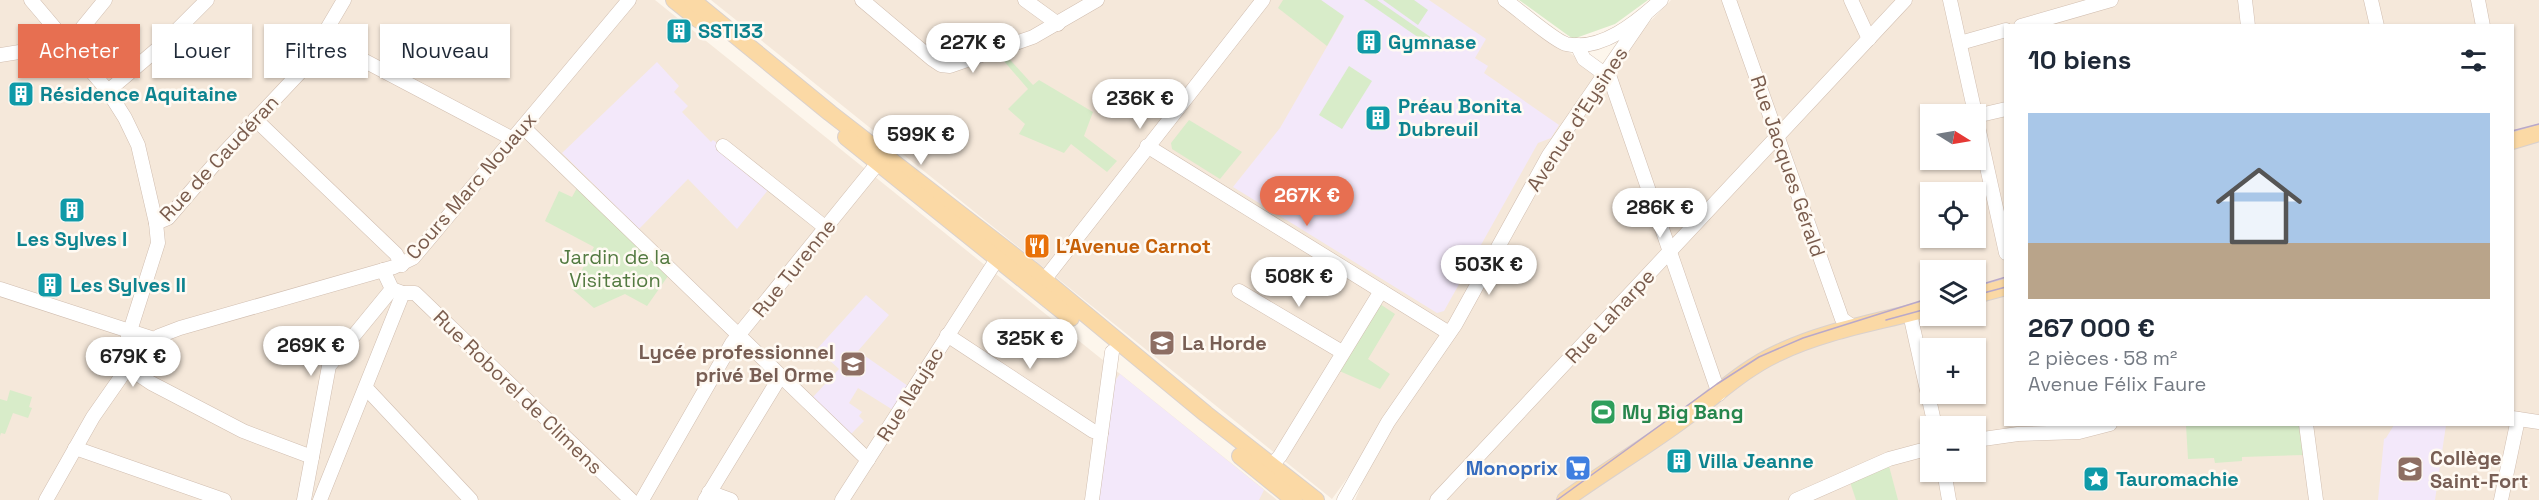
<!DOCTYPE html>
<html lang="fr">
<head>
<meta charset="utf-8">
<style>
  body { margin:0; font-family:"Space Grotesk",sans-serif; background:#f6f6f7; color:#1f2937; height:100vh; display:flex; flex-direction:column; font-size:22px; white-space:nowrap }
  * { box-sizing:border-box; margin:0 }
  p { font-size:20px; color:#747a83 }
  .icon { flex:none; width:33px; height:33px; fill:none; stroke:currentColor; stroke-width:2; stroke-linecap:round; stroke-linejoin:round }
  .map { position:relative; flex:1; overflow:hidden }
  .sheet { position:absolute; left:2004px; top:24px; width:510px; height:402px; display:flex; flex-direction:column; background:#fff; border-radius:0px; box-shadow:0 2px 4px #0004 }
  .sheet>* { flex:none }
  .top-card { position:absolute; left:18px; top:24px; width:570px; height:54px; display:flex; gap:12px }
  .needle { width:39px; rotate:101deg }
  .tools { position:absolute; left:1920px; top:104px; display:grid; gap:12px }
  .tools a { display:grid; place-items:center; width:66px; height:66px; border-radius:0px; background:#fff; box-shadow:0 2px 4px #0004; font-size:30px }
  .price { position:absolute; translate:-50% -51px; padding:0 14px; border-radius:21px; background:#fff; color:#222; font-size:20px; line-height:39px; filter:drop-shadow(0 2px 3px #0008) }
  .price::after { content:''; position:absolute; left:50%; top:36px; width:18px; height:14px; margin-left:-9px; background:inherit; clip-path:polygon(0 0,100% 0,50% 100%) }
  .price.on { background:#e76f51; color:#fff }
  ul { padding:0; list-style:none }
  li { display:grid; align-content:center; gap:12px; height:318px; padding:0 24px }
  li span { display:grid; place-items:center; height:186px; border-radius:0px; color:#555 }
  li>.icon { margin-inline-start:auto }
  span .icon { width:108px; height:108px; fill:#fffc; stroke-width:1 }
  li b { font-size:26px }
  h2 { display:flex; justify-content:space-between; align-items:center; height:72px; padding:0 24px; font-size:26px }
  .pill { padding:0 21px; border-radius:0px; background:#fff; box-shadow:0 2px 4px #0004; font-size:21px; line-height:54px }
  .pill.on { background:#e76f51; color:#fff }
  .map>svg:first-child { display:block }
</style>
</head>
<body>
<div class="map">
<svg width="2539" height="500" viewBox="0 0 2539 500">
  <rect width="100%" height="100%" fill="#fdf6ec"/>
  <g fill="#f5e8da" fill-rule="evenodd">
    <path d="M0 0H655L1277 500H0Z"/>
    <path d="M711 0H1497L1599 74 1671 0H2539V500H1355L1386 425 1332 499ZM2006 26H2512V424H2006ZM1930 114H1976V159H1930ZM1930 192H1976V237H1930ZM1930 270H1976V315H1930ZM1930 348H1976V393H1930ZM1930 426H1976V471H1930Z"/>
  </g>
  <g fill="#f3e8fa">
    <path d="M1321 0H1429L1486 39 1475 58 1488 66 1484 73 1559 125 1551 138 1538 143 1444 311 1437 313 1233 187 1280 128 1344 17Z"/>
    <path d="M657 62 679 86 674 92 688 106 682 112 711 142 713 140 721 146 768 190 737 229 688 179 639 229 562 153Z"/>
    <path d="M866 295 889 315 858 351 908 386 893 410 858 388 849 403 862 412 859 416 864 421 851 434 813 397 839 369 817 349Z"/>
    <path d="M1120 374 1264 490 1259 500H1099L1115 381Z"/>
    <path d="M2394 425H2446L2435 500H2378L2384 439 2386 438Z"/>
  </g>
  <g fill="#d8ecc9">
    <path d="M1283 0H1321L1344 16 1327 46 1278 8Z"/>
    <path d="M1364 0H1377L1442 45 1438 51Z"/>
    <path d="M1383 0H1414L1428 10 1418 25Z"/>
    <path d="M1519 0H1648L1615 24 1573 39Z"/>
    <path d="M1002 51 1033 85 1039 80 1093 112 1084 136 1117 161 1107 172 1071 144 1064 153 1019 134 1025 124 1008 109 1028 89 997 53Z"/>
    <path d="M1349 66 1372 81 1342 129 1319 115Z"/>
    <path d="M1189 120 1242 152 1220 179 1172 149 1171 143Z"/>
    <path d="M577 188 668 276 647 306 625 294 594 308 572 289 594 247 545 221 559 191 572 197Z"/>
    <path d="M1377 302 1395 314 1368 359 1390 374 1380 389 1335 369Z"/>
    <path d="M10 390 32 397 29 407 32 408 28 418 13 413 5 434 1 433 0 436V399L7 401Z"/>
    <path d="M2186 425H2301L2304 455 2242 457V461L2215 463 2214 458 2188 459Z"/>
    <path d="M1889 466 1898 500H1856L1850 482Z"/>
  </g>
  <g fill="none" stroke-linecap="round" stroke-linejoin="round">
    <g stroke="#d1beb0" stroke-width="15">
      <g id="minor">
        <path d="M31 0 108 91 125 118 138 145 156 223 158 243 123 353 124 365 151 383 243 431 312 457"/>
        <path d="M862 0 932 59 941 65 950 66 1033 37 1097 0"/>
        <path d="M1025 0 1058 24"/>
        <path d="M1505 0C1518 9 1553 40 1566 44 1601 52 1637 22 1661 0"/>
        <path d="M1729 0 1842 319 1853 327"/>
        <path d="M1851 0 1869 39"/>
        <path d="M1950 0 2006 253"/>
        <path d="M2245 0 2248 26"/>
        <path d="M2371 0 2377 26"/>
        <path d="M2478 0 2483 26"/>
        <path d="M2021 26 2111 0"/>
        <path d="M323 39 513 139"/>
        <path d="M1960 43 2006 30"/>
        <path d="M1577 45 1584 59 1610 78 1719 394"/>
        <path d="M0 55 69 44 105 0"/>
        <path d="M108 91 162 45 207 0"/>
        <path d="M1976 116 2006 109"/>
        <path d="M255 119 396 254 402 265"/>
        <path d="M523 127 868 460"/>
        <path d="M723 146 826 228"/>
        <path d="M1147 146 1449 333"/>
        <path d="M156 223 168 218 224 153 304 68 344 0"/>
        <path d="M383 270 392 289 403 293H415L631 500"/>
        <path d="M1043 288 1044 280 1263 0"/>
        <path d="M0 289 154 339"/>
        <path d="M1239 291 1342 352"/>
        <path d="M1910 314 1935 426"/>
        <path d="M947 335 1093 431 1101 433"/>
        <path d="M366 388 471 500"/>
        <path d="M2512 418 2539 422"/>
        <path d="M2306 424 2316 500"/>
        <path d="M1976 440 2018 434 2079 432 2110 424"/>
        <path d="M75 448 224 500"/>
        <path d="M1271 466 1280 456 1381 291"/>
        <path d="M1944 471 1949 500"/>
        <path d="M709 492 731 500"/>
        <path d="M46 500 93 417 137 354 159 336 180 328 394 267 413 258 629 0"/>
        <path d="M304 500 329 366 392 289"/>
        <path d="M320 500 403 293"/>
        <path d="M642 500 732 343 878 163 886 165"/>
        <path d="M705 500 780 377"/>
        <path d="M842 500 997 259"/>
        <path d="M1092 500 1112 352"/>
        <path d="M1344 500 1388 422 1455 325 1549 155 1645 15"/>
        <path d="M1437 500 1905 0"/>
        <path d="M1796 500 1889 459 1930 448"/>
        <path d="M2501 500 2518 419"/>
      </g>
    </g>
    <g stroke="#dad1cd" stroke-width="18">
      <g id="major">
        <path d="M674 0 699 20"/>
        <path d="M692 0 830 113 1031 269 1206 414 1316 500"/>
        <path d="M846 137 1071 318"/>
        <path d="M2512 141 2539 133"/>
        <path d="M1976 295 2006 287"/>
        <path d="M1240 456 1294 500"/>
        <path d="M1565 500C1605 471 1646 447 1685 418 1716 396 1743 369 1778 353 1826 330 1879 322 1930 308"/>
      </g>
    </g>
    <use href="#minor" stroke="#fff" stroke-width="14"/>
    <use href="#major" stroke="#fbd9a5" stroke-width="16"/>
    <g stroke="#b9a8c9" stroke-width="1.5">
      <path d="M2512 131 2539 124"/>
      <path d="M1976 286 2006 277"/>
      <path d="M1976 295 2006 287"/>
      <path d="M1886 320 1930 308"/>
      <path d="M1557 500 1717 384 1759 357 1803 338 1930 298"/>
    </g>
  </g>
  <defs>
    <g id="building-square" transform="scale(1.35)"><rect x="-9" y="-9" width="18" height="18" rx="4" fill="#0f9aa8" stroke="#fffaf3"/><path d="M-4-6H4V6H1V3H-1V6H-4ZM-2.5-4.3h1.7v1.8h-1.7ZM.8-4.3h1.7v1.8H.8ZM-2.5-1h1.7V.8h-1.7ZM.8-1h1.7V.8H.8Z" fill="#fff"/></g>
    <g id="restaurant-square" transform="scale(1.35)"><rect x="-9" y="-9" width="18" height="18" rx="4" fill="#e8710a" stroke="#fffaf3"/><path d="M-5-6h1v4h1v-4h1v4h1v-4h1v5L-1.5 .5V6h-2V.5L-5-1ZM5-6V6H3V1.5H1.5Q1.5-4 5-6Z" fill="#fff"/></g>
    <g id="university-square" transform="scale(1.35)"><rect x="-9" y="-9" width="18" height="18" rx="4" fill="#8d6e63" stroke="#fffaf3"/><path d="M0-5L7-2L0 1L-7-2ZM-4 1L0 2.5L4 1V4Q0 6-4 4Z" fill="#fff"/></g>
    <g id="school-square" transform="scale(1.35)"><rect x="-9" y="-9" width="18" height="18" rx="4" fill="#8d6e63" stroke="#fffaf3"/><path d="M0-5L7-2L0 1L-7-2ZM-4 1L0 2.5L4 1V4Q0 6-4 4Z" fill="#fff"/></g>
    <g id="stadium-square" transform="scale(1.35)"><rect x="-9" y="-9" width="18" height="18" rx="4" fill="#2e9e5b" stroke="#fffaf3"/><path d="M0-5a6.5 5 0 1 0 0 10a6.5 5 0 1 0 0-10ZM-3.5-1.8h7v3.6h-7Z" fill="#fff"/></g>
    <g id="supermarket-square" transform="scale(1.35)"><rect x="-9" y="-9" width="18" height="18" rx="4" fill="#3f7fe0" stroke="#fffaf3"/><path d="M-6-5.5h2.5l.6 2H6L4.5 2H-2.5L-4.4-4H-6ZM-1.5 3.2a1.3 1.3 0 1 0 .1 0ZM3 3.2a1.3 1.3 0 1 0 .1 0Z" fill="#fff"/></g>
    <g id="sight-square" transform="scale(1.35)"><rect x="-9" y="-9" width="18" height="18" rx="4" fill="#0f9aa8" stroke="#fffaf3"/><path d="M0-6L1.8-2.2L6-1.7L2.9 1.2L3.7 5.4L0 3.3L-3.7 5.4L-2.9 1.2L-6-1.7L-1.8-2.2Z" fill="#fff"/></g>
  </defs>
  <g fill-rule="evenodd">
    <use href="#building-square" x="679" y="31"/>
    <use href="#building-square" x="1369" y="42"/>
    <use href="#building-square" x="21" y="94"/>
    <use href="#building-square" x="1378" y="118"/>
    <use href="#building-square" x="72" y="210"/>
    <use href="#restaurant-square" x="1037" y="246"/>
    <use href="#building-square" x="50" y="285"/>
    <use href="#university-square" x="1162" y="343"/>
    <use href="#school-square" x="853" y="364"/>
    <use href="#stadium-square" x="1603" y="412"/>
    <use href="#building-square" x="1679" y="461"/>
    <use href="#supermarket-square" x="1578" y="468"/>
    <use href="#school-square" x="2410" y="469"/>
    <use href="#sight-square" x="2096" y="479"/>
  </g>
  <g text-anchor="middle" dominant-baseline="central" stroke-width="5" stroke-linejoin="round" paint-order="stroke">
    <g font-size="20" font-weight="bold" fill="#0d838f" stroke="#fffaf3" text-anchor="start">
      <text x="698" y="31">SSTI33</text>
      <text x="1388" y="42">Gymnase</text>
      <text x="40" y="94">Résidence Aquitaine</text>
      <text x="1398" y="106">Préau Bonita<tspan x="1398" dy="23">Dubreuil</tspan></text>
      <text x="72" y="239" text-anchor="middle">Les Sylves I</text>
      <text x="70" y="285">Les Sylves II</text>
      <text x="1698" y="461">Villa Jeanne</text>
      <text x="2116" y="479">Tauromachie</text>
    </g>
    <g font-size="20" fill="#7a5c4d" stroke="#fffaf3">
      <text transform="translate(1577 119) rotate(-57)">Avenue d'Eysines</text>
      <text transform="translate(219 158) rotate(-47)">Rue de Caudéran</text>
      <text transform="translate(1788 166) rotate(71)">Rue Jacques Gérald</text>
      <text transform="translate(471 186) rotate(-49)">Cours Marc Nouaux</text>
      <text transform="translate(794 268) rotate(-51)">Rue Turenne</text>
      <text transform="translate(1610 316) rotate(-47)">Rue Laharpe</text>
      <text transform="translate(518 392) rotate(44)">Rue Roborel de Climens</text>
      <text transform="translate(910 394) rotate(-58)">Rue Naujac</text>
    </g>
    <g font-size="20" font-weight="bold" fill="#c56008" stroke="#fffaf3" text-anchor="start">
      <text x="1056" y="246">L'Avenue Carnot</text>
    </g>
    <g font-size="20" fill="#537a41" stroke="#fffaf3">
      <text x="615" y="257">Jardin de la<tspan x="615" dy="23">Visitation</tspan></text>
    </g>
    <g font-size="20" font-weight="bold" fill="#785e54" stroke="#fffaf3" text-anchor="start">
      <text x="1182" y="343">La Horde</text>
      <text x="834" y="352" text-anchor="end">Lycée professionnel<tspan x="834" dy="23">privé Bel Orme</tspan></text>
      <text x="2430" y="458">Collège<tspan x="2430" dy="23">Saint-Fort</tspan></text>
    </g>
    <g font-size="20" font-weight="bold" fill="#27864d" stroke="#fffaf3" text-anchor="start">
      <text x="1622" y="412">My Big Bang</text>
    </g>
    <g font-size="20" font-weight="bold" fill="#366cbe" stroke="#fffaf3" text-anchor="end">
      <text x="1558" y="468">Monoprix</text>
    </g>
  </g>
</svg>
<div class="tools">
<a><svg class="needle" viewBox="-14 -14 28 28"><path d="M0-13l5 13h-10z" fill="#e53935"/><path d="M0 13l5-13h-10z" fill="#747a83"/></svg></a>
<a><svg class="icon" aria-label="locate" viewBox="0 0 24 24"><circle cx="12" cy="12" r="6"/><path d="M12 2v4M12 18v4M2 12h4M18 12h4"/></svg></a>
<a><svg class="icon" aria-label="layers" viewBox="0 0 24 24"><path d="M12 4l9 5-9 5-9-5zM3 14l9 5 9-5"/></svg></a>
<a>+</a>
<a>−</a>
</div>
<b class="price" style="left:973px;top:74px">227K €</b>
<b class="price" style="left:1140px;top:130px">236K €</b>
<b class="price" style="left:921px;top:166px">599K €</b>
<b class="price on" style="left:1307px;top:227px">267K €</b>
<b class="price" style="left:1660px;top:239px">286K €</b>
<b class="price" style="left:1489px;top:296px">503K €</b>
<b class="price" style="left:1299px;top:308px">508K €</b>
<b class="price" style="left:1030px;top:370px">325K €</b>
<b class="price" style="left:311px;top:377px">269K €</b>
<b class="price" style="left:133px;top:388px">679K €</b>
<div class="top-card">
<a class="pill on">Acheter</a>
<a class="pill">Louer</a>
<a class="pill">Filtres</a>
<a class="pill">Nouveau</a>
</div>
<section class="sheet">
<h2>10 biens<svg class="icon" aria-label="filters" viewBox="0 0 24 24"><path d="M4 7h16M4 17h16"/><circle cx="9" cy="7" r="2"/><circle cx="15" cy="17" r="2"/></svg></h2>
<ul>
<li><span style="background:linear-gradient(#a9c7e8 70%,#b9a48a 0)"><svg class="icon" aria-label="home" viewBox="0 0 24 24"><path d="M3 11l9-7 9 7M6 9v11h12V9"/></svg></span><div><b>267 000 €</b><p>2 pièces · 58 m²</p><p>Avenue Félix Faure</p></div></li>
</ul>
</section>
</div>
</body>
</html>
